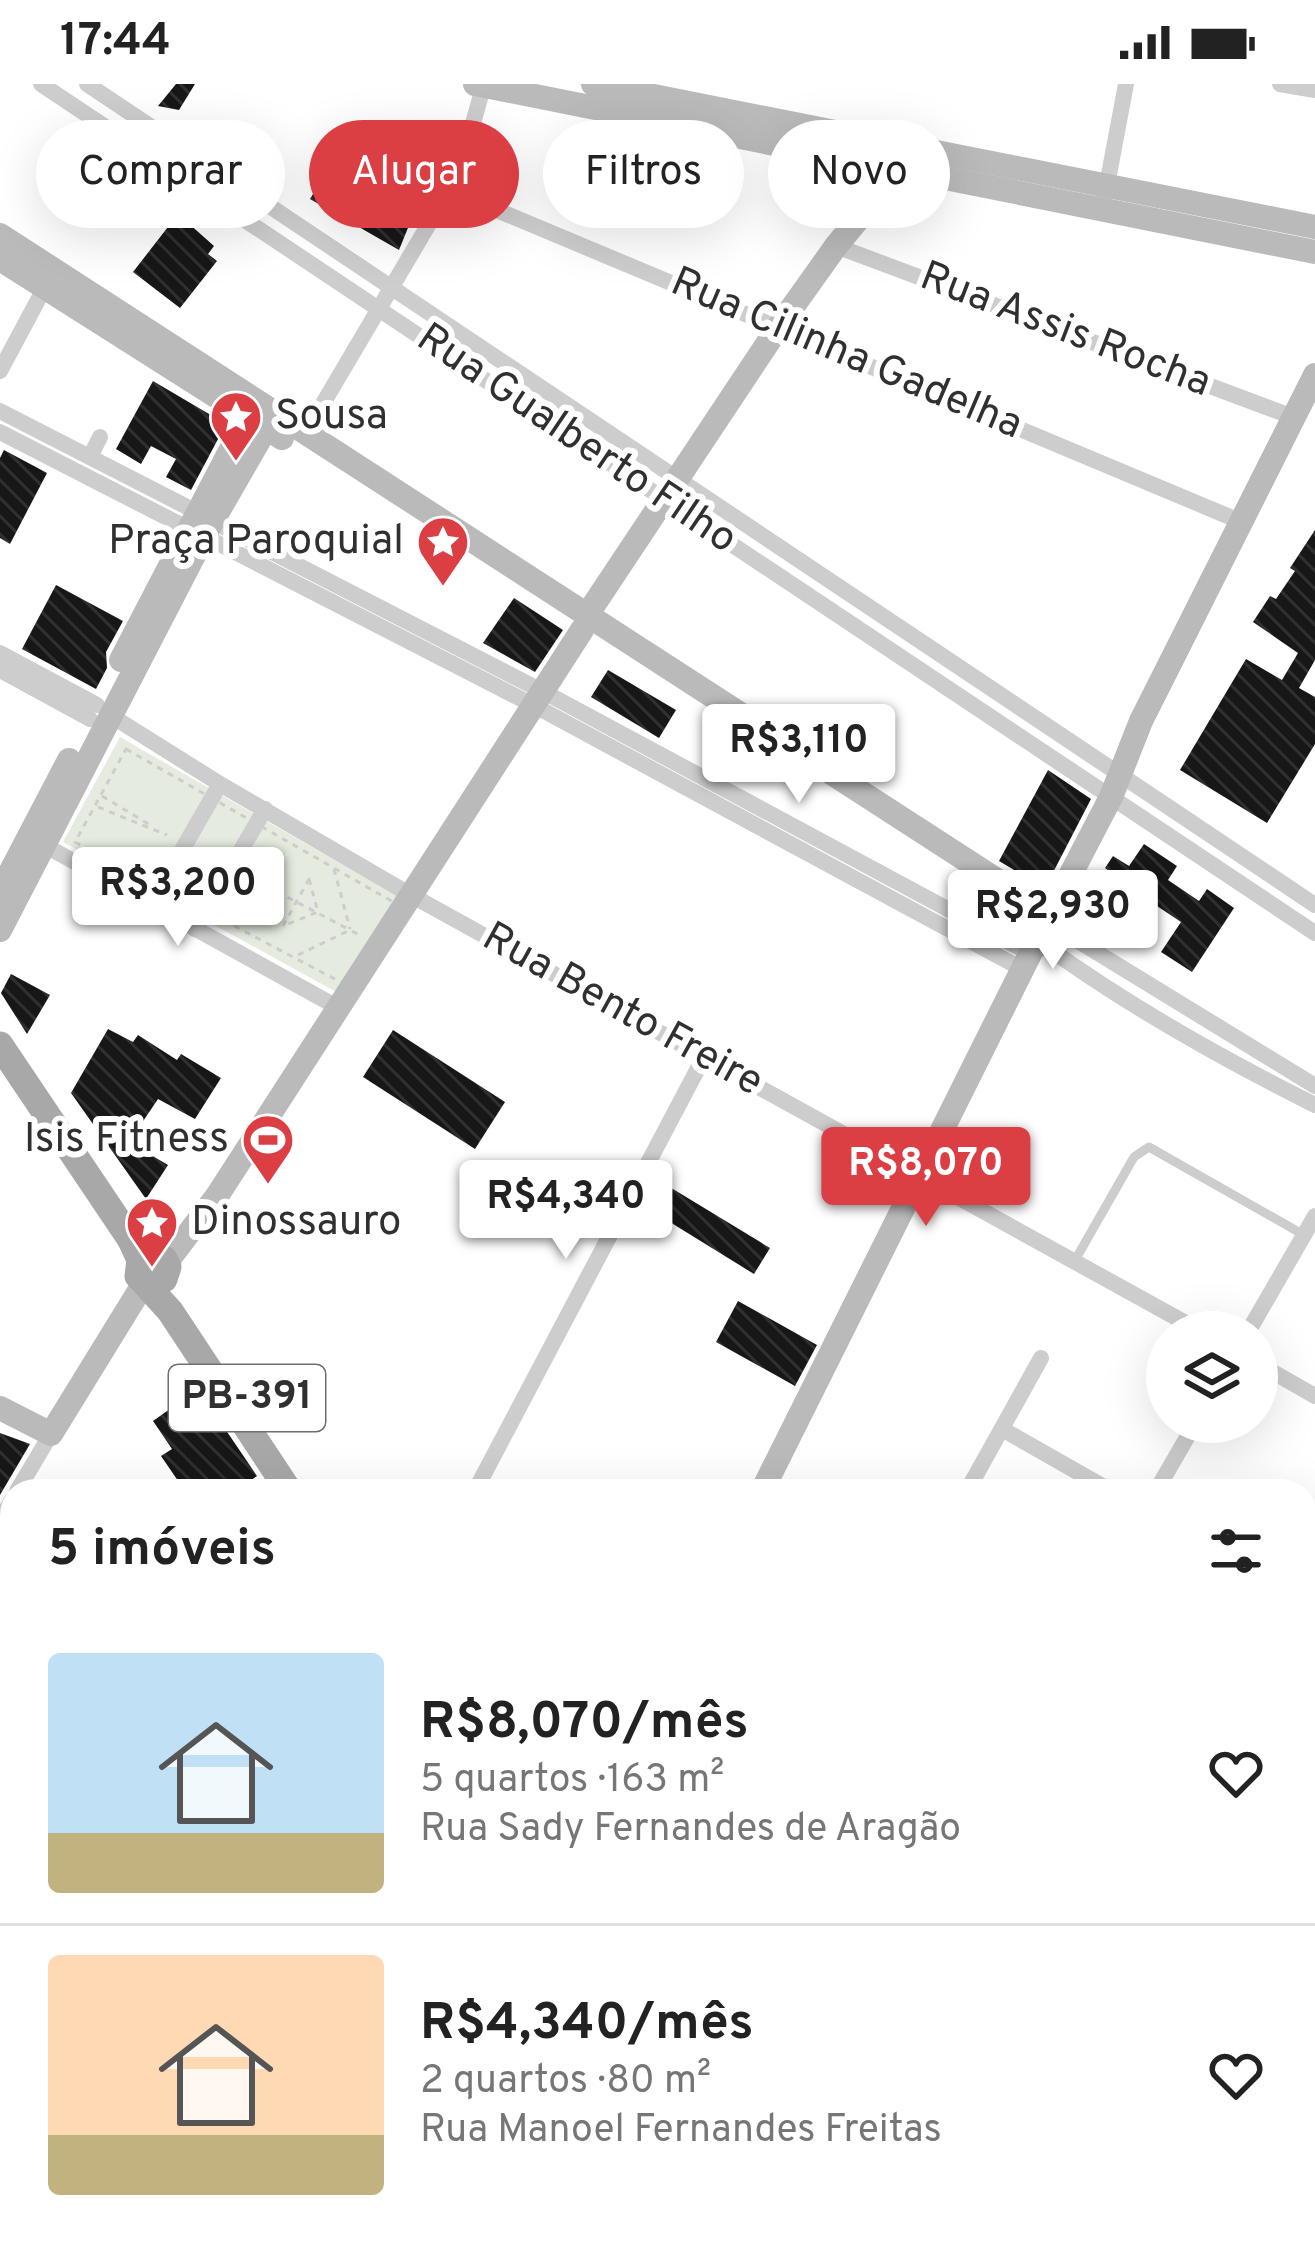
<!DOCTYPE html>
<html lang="pt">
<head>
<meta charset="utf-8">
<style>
  body { margin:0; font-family:Overpass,sans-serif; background:#f2f2f2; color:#222; height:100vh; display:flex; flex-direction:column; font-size:45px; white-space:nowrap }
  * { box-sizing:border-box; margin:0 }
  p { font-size:39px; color:#767676 }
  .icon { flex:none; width:66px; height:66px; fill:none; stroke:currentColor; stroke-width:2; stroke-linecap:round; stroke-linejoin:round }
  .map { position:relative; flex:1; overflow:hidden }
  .side { position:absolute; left:0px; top:1395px; width:1317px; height:771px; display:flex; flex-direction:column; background:#fff; border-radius:36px 36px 0 0; box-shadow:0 12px 48px #0002 }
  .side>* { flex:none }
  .banner { position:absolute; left:36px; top:36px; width:1245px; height:108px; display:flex; gap:24px }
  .buttons { position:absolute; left:1146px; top:1227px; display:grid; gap:24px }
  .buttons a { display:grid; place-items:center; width:132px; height:132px; border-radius:50%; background:#fff; box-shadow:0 12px 48px #0002; font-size:60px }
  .price { position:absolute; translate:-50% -102px; padding:0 27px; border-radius:12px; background:#fff; color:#222; font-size:39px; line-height:78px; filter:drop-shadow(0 3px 6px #0008) }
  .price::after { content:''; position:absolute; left:50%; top:72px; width:36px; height:27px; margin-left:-18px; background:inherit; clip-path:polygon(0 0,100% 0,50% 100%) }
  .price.on { background:#db3e43; color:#fff }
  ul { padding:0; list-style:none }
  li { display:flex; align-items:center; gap:36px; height:300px; padding:0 48px }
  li+li { border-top:3px solid #e0e0e0 }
  li span { display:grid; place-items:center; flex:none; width:336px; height:240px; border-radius:12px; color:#555 }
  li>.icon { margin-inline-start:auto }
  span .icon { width:144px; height:144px; fill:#fffc; stroke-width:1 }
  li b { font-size:51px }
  h2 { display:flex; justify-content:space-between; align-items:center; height:144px; padding:0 48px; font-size:51px }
  .tag { padding:0 42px; border-radius:54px; background:#fff; box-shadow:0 12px 48px #0002; font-size:42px; line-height:108px }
  .tag.on { background:#db3e43; color:#fff }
  .status { display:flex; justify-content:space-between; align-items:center; height:84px; padding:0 60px; background:#fff; direction:ltr }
  .status svg { height:33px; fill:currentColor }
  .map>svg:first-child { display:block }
</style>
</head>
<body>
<div class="status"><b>17:44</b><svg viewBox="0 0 49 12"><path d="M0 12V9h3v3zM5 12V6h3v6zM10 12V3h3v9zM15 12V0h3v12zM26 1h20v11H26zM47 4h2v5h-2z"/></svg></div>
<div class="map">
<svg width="1315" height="2164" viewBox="0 0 1315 2164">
  <defs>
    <pattern id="building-back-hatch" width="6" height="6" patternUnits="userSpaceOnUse" patternTransform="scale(3)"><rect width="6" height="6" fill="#171717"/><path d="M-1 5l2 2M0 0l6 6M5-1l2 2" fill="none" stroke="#303030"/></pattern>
  </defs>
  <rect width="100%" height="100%" fill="#fff"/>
  <g fill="#e5ecdf">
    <path d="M120 653 397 812 340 910 63 758Z"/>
    <path d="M1100 2154H1275L1260 2164H1107Z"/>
  </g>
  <g fill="url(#building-back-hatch)">
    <path d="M176 0H195L179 26 158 22Z"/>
    <path d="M344 59 365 76 358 88 394 109 409 72 431 87 399 166 310 115Z"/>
    <path d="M178 130 214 162 208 170 217 177 180 224 133 188Z"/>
    <path d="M153 297 226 340 191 406 166 393 176 375 151 362 141 380 116 365Z"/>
    <path d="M4 366 47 389 10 460 0 454V374Z"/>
    <path d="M1315 446V576L1299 604 1315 613V660L1267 739 1180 686 1246 575 1282 596 1298 569 1253 538 1270 512 1276 515 1295 487 1290 484Z"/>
    <path d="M56 501 123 537 106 568 107 584 96 605 22 565Z"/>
    <path d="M514 514 563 546 535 588 483 559Z"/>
    <path d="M608 586 676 626 659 654 591 613Z"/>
    <path d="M1048 686 1091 715 1045 804 999 777Z"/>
    <path d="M1144 760 1177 782 1168 796 1199 817 1207 805 1234 824 1192 888 1161 868 1181 838 1151 818 1125 858 1093 837 1120 795 1105 784 1113 772 1129 782Z"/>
    <path d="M11 890 50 911 27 950 1 909Z"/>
    <path d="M108 945 133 958 138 951 177 976 181 970 221 994 195 1035 158 1015 129 1058 168 1081 146 1115 71 1009Z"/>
    <path d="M393 946 505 1018 475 1065 363 993Z"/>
    <path d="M668 1102 770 1164 754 1190 652 1127Z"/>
    <path d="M738 1217 817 1261 795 1302 716 1258Z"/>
    <path d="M198 1305 257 1392 235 1407H185L161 1372 172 1365 153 1337Z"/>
    <path d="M0 1349 30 1360 0 1411Z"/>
  </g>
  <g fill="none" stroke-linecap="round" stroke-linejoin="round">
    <g stroke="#cdcdcd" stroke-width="3" stroke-dasharray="6 6" stroke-linecap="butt">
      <path d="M126 665 395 819 348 902 75 758Z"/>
      <path d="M102 712 150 741"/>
      <path d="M98 723 167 751"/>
      <path d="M334 785 350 845"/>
      <path d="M245 791 350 846"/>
      <path d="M309 795 318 828 283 842Z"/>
      <path d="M298 871 350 846 359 851"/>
    </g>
    <path stroke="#cdcdcd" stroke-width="9" d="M1074 1178 1134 1073 1149 1063 1304 1151"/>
    <g stroke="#cdcdcd" stroke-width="16">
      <path d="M41 0 1315 849"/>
      <path d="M87 0 1315 821"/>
      <path d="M1280 0 1315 6"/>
      <path d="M449 106 1242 438"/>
      <path d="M1105 112 1126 0"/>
      <path d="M836 162 1293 333"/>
      <path d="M0 287 45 203"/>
      <path d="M0 327 197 428"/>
      <path d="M0 348 189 445"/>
      <path d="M305 350 449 106 465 68 484 0"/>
      <path d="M90 373 100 353"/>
      <path d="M212 437 544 608 1031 870"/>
      <path d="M204 452 535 622 1024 886"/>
      <path d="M0 569 97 621"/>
      <path d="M0 586 90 635"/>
      <path d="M110 631 220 700 409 810 1202 1248"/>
      <path d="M44 761 337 923"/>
      <path d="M151 820 220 700"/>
      <path d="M1057 844 1315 1002"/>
      <path d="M195 845 265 725"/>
      <path d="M1043 860C1128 922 1221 974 1315 1021"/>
      <path d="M1248 1248 1315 1132"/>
      <path d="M1257 1279 1315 1312"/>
      <path d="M1002 1345 1111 1407"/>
      <path d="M17 1407 51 1350"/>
      <path d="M475 1407 704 973"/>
      <path d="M967 1407 1041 1274"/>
      <path d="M1156 1407 1196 1338"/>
      <path d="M0 1436 12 1416"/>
      <path d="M0 1445 12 1463"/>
      <path d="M1305 1542 1315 1535"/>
      <path d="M0 1622 12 1628"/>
      <path d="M1305 1644 1315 1658"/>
      <path d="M0 1793 12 1800"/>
      <path d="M1305 1833 1315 1847"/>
      <path d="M0 1842 12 1822"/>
      <path d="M0 1872 12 1874"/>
      <path d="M1305 1926 1315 1919"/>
      <path d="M1305 2139 1315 2154"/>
      <path d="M0 2147 30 2164"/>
      <path d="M1075 2154 1082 2164"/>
      <path d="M161 2164 167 2154"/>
      <path d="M747 2164 755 2154"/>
      <path d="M947 2164 962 2154"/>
      <path d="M1188 2164 1203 2154"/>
    </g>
    <g stroke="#bababa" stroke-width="24">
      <path d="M475 0 1315 168"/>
      <path d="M593 0 1315 143"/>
      <path d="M0 151 1003 800 1038 831 1049 832 1056 839 1053 854 1043 860C1032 858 1026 850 1029 839L1038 831"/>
      <path d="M0 175 282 354"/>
      <path d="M587 531 779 242 836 162 907 76"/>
      <path d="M121 576 255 319"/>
      <path d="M0 808 69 676"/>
      <path d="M1049 832 1111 713 1141 637 1315 291"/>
      <path d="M0 846 204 452 272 334"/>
      <path d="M166 1179 217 1112 582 546"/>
      <path d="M0 1324 51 1350 144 1199"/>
      <path d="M762 1407 1036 858"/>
    </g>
    <g stroke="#a8a8a8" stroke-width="27">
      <path d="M0 961 131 1156 140 1176 138 1192 170 1227 289 1407"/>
      <path d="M131 1156 164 1175 168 1183 164 1195"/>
      <path d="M778 2154 785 2164"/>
    </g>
  </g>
  <defs>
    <g id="sight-pin" transform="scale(2.7)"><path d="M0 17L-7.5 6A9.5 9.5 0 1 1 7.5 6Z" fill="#db3e43" stroke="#fff"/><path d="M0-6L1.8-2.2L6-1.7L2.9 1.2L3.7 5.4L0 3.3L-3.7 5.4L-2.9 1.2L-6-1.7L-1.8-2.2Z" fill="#fff"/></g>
    <g id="stadium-pin" transform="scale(2.7)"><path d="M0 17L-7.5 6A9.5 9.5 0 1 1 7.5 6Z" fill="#db3e43" stroke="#fff"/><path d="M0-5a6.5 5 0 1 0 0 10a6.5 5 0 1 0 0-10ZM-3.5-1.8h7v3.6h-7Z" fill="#fff"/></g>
  </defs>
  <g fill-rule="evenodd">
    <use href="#sight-pin" x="236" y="333"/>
    <use href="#sight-pin" x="443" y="458"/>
    <use href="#stadium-pin" x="268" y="1056"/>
    <use href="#sight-pin" x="152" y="1139"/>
  </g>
  <g text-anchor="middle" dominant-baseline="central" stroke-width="12" stroke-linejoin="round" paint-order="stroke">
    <rect fill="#fff" stroke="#6e6e6e" stroke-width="3" x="169" y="1281" width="156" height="66" rx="9"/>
    <g font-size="39" font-weight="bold" fill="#303030">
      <text x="247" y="1314">PB-391</text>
    </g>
    <g font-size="42" fill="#303030" stroke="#fff">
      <text transform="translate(1065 247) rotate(21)">Rua Assis Rocha</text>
      <text transform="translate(846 271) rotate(23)">Rua Cilinha Gadelha</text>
      <text transform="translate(576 356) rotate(34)">Rua Gualberto Filho</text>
      <text transform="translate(622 927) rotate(29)">Rua Bento Freire</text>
    </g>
    <g font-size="42" fill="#303030" stroke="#fff" text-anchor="start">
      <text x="275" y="333">Sousa</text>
      <text x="404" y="458" text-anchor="end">Praça Paroquial</text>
      <text x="229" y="1056" text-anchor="end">Isis Fitness</text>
      <text x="191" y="1139">Dinossauro</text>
    </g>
  </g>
</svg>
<div class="buttons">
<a><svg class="icon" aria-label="layers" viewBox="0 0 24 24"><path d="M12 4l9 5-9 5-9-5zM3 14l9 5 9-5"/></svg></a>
</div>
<b class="price" style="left:799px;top:722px">R$3,110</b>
<b class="price" style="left:178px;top:865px">R$3,200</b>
<b class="price" style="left:1053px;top:888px">R$2,930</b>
<b class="price on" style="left:926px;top:1145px">R$8,070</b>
<b class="price" style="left:566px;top:1178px">R$4,340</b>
<div class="banner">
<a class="tag">Comprar</a>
<a class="tag on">Alugar</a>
<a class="tag">Filtros</a>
<a class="tag">Novo</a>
</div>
<section class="side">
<h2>5 imóveis<svg class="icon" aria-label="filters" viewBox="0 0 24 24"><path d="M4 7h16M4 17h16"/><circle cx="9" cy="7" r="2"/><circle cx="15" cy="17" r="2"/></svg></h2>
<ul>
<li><span style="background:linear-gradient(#bfe0f5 75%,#c2b280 0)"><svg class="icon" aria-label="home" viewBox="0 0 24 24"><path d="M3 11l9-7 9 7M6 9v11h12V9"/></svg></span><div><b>R$8,070/mês</b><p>5 quartos · 163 m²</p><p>Rua Sady Fernandes de Aragão</p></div><svg class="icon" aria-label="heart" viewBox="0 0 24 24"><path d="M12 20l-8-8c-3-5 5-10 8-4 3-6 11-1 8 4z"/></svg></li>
<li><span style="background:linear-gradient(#ffd9b3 75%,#c2b280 0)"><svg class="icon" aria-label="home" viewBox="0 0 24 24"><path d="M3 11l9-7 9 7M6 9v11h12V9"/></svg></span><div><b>R$4,340/mês</b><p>2 quartos · 80 m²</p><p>Rua Manoel Fernandes Freitas</p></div><svg class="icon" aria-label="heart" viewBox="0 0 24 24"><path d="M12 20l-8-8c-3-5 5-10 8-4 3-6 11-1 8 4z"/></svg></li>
</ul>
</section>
</div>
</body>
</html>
